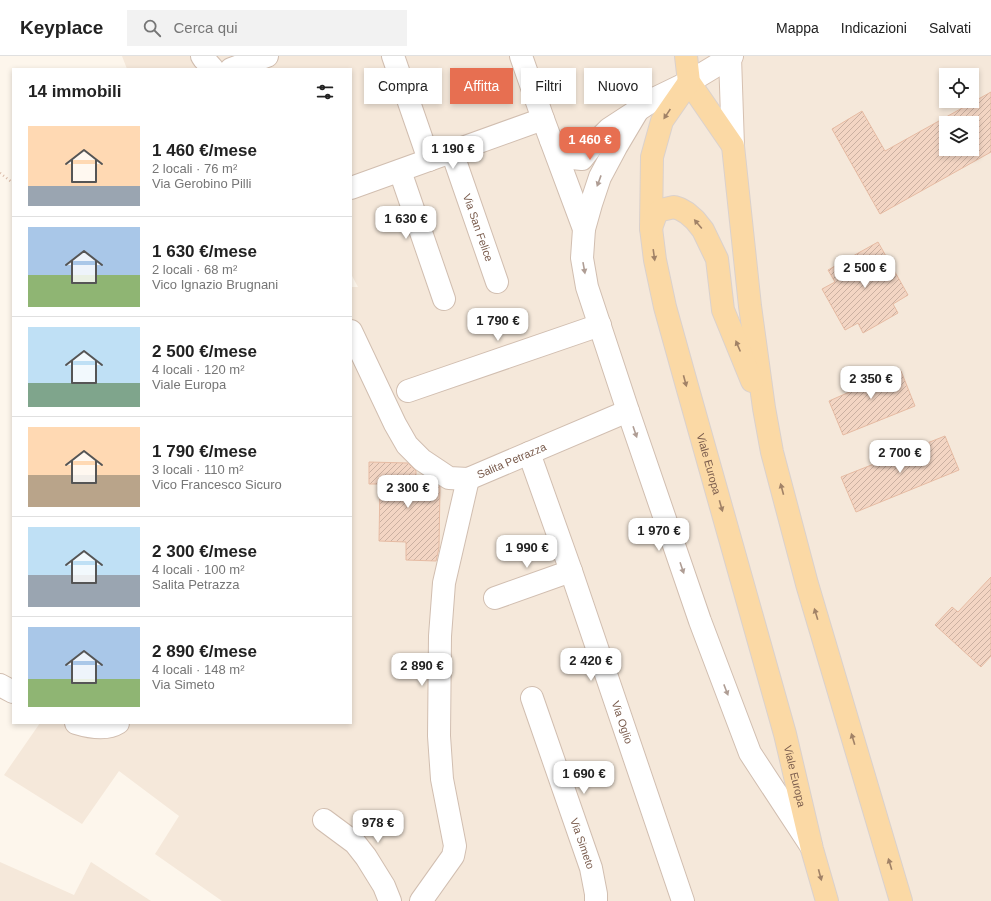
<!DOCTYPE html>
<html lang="it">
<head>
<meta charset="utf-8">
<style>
  body { margin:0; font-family:Arial,sans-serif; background:#f2f2f2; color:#222; height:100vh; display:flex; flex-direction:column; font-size:15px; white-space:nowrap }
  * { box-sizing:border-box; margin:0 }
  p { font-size:13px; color:#767676 }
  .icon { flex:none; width:22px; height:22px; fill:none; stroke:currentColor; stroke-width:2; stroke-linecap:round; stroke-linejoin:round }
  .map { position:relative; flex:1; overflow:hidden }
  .details { position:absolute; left:12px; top:12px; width:340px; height:656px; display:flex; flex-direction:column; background:#fff; border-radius:0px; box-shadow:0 2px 6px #0003 }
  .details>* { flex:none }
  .banner { position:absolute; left:364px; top:12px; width:380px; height:36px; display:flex; gap:8px }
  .fabs { position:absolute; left:939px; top:12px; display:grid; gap:8px }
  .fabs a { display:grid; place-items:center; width:40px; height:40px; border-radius:0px; background:#fff; box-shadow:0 2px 6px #0003; font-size:20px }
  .price { position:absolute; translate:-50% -34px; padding:0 9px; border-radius:8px; background:#fff; color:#222; font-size:13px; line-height:26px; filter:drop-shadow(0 1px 2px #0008) }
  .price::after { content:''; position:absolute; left:50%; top:24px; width:12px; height:9px; margin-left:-6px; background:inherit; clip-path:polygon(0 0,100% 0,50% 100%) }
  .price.current { background:#e76f51; color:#fff }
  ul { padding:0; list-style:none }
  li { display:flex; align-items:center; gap:12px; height:100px; padding:0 16px }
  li+li { border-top:1px solid #e0e0e0 }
  li span { display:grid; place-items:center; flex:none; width:112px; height:80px; border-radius:0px; color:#555 }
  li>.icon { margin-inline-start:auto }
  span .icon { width:48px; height:48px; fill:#fffc; stroke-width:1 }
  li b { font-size:17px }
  h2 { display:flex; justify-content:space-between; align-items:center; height:48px; padding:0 16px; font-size:17px }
  .chip { padding:0 14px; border-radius:0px; background:#fff; box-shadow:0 2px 6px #0003; font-size:14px; line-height:36px }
  .chip.current { background:#e76f51; color:#fff }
  header { display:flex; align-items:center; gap:24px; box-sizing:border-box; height:56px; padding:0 20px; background:#fff; border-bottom:1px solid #e0e0e0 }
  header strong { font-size:19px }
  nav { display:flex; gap:22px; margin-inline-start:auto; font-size:14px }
  .search { width:280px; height:36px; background:#f2f2f2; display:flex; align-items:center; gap:10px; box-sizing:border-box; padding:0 14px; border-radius:0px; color:#767676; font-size:15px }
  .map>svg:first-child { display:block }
</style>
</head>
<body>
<header>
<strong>Keyplace</strong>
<div class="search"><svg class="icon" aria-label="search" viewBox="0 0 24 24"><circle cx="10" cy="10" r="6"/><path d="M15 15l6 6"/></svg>Cerca qui</div>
<nav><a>Mappa</a><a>Indicazioni</a><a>Salvati</a></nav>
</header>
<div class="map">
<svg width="991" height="845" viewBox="0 0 991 845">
  <defs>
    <pattern id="building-hatch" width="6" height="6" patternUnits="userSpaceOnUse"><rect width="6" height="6" fill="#f3d5c3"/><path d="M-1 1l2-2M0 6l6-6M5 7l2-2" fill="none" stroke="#cab0a1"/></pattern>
  </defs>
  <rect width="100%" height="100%" fill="#fdf6ec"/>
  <g fill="#f5e8da" fill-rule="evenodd">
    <path d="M122 0H991V845H222L155 798 179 760 119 715 82 768 4 719 40 667H351V231H358L351 218V13H127ZM946 19H972V45H946ZM946 67H972V93H946Z"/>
    <path d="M0 806 74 839 91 806 151 845H0Z"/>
  </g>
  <g fill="url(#building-hatch)" stroke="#e6bba3" fill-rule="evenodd">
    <path d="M991 36V96L880 158 832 73 862 55 885 95ZM946 67H972V93H946Z"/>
    <path d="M878 186 908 239 893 248 898 257 863 277 858 267 845 274 822 233 835 226 828 214Z"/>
    <path d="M874 312 879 324 901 315 915 350 843 379 829 345 854 334 849 321Z"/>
    <path d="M945 380 959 414 856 456 841 421Z"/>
    <path d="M369 406 408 407 416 415V421H424V426H433L440 431 439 492 436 505 406 504V486L379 485 380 428H369Z"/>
    <path d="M991 521V600L981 611 935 569 952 551 958 556Z"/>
  </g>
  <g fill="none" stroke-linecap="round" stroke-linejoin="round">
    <g stroke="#d1beb0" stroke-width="24">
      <g id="street">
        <path d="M202 0 204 3 213 13"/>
        <path d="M393 0 429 104"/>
        <path d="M521 0 543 63 584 173"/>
        <path d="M231 13 267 0"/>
        <path d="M638 54 616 91 600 121 591 148 584 173 582 202 587 231 628 355 700 565 750 697 811 790"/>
        <path d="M551 84 563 97 572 102 582 103 593 89 609 73 658 41 689 26"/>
        <path id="s1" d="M452 96 497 226"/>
        <path d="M400 115 444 243"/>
        <path d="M351 132 543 63"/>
        <path id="s2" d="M351 275 395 368 407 389 422 404 449 422 468 423 628 355"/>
        <path d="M408 335 600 269"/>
        <path id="s3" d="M529 397 571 515 683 845"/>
        <path d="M495 542 571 515"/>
        <path d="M0 629 13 636"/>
        <path id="s4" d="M532 642 591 812 596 838V845"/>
        <path d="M76 667C89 671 107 674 118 667"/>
        <path d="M324 764 355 787 366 801 384 830 390 845"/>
        <path d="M421 845 453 800 455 790 442 723 439 680 440 580 444 527 468 423"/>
      </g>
    </g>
    <g stroke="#d6c0b0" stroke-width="24">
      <g id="secondary">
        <path d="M730 1 733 90"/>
        <path d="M689 26 732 0"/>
      </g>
    </g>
    <g stroke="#dad1cd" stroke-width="24">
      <g id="primary">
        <path d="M686 0 689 26 733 90 750 250 764 352 772 396 807 528 901 845"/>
        <path id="s5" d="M689 26 662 65 652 101 651 172 655 204 665 251 687 330 785 678 812 793 827 845"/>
        <path d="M651 172 656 158 661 154 674 151 680 153 687 157 695 164 703 174 717 203 723 254 752 325"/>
      </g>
    </g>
    <path stroke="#d9b8a5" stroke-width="2.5" stroke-dasharray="1 3" stroke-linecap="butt" d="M0 117 13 127"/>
    <use href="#street" stroke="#fff" stroke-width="22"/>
    <use href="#secondary" stroke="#fff" stroke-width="22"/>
    <use href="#primary" stroke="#fbd9a5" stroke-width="22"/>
  </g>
  <defs><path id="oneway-solid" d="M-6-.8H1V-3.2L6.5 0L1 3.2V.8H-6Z"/></defs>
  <g fill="#a18267">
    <use href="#oneway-solid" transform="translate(667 58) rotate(124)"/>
    <use href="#oneway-solid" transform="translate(698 168) rotate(-130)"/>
    <use href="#oneway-solid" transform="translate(654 199) rotate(82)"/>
    <use href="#oneway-solid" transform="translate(738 290) rotate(-113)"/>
    <use href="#oneway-solid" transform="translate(685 325) rotate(75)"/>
    <use href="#oneway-solid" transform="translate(782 433) rotate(-105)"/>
    <use href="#oneway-solid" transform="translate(721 450) rotate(74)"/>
    <use href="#oneway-solid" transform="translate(816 558) rotate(-107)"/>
    <use href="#oneway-solid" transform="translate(853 683) rotate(-107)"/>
    <use href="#oneway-solid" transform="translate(890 808) rotate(-107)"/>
    <use href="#oneway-solid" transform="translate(820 819) rotate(75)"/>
  </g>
  <g fill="#af9d94">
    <use href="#oneway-solid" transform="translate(599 125) rotate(110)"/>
    <use href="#oneway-solid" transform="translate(584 212) rotate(80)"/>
    <use href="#oneway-solid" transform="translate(635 376) rotate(71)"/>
    <use href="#oneway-solid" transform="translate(682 512) rotate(71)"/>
    <use href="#oneway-solid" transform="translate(726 634) rotate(69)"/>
  </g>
  <g text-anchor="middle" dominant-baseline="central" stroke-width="3" stroke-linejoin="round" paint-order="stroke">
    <g font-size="11" fill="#7a5c4d" stroke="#fffaf3">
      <text stroke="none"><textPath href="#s1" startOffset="80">Via San Felice</textPath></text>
      <text stroke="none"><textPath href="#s2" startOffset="247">Salita Petrazza</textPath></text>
      <text stroke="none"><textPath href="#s5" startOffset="399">Viale Europa</textPath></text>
      <text stroke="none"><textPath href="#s3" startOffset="285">Via Oglio</textPath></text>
      <text stroke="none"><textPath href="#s5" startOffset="723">Viale Europa</textPath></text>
      <text stroke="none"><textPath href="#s4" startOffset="154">Via Simeto</textPath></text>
    </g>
  </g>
</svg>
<div class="fabs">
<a><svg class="icon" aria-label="locate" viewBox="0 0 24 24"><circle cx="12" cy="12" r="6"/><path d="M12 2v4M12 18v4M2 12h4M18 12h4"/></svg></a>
<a><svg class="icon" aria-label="layers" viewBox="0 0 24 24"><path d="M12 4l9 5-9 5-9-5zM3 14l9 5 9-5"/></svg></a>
</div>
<b class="price current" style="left:590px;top:105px">1 460 €</b>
<b class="price" style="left:453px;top:114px">1 190 €</b>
<b class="price" style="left:406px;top:184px">1 630 €</b>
<b class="price" style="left:865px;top:233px">2 500 €</b>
<b class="price" style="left:498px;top:286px">1 790 €</b>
<b class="price" style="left:871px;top:344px">2 350 €</b>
<b class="price" style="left:900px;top:418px">2 700 €</b>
<b class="price" style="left:408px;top:453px">2 300 €</b>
<b class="price" style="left:659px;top:496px">1 970 €</b>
<b class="price" style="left:527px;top:513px">1 990 €</b>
<b class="price" style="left:591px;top:626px">2 420 €</b>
<b class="price" style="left:422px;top:631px">2 890 €</b>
<b class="price" style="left:584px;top:739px">1 690 €</b>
<b class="price" style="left:378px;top:788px">978 €</b>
<div class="banner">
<a class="chip">Compra</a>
<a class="chip current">Affitta</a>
<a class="chip">Filtri</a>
<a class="chip">Nuovo</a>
</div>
<section class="details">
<h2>14 immobili<svg class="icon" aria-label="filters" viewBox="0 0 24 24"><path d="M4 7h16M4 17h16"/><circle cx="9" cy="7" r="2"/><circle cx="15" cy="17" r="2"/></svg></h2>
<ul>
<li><span style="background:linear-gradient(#ffd9b3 75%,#9aa5b1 0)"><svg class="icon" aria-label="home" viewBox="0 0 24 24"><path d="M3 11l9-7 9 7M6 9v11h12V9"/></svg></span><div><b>1 460 €/mese</b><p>2 locali · 76 m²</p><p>Via Gerobino Pilli</p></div></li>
<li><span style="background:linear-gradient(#a9c7e8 60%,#8fb573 0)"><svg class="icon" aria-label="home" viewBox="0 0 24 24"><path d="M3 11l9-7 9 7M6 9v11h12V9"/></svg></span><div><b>1 630 €/mese</b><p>2 locali · 68 m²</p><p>Vico Ignazio Brugnani</p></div></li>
<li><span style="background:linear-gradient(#bfe0f5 70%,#7fa58c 0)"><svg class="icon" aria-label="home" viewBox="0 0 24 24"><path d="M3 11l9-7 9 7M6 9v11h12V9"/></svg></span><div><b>2 500 €/mese</b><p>4 locali · 120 m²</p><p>Viale Europa</p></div></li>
<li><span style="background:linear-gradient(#ffd9b3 60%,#b9a48a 0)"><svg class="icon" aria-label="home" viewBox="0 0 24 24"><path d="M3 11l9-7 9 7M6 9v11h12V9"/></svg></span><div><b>1 790 €/mese</b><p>3 locali · 110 m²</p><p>Vico Francesco Sicuro</p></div></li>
<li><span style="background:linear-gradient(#bfe0f5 60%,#9aa5b1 0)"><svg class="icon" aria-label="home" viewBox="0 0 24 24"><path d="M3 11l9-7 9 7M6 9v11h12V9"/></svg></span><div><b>2 300 €/mese</b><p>4 locali · 100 m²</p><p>Salita Petrazza</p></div></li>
<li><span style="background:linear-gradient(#a9c7e8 65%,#8fb573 0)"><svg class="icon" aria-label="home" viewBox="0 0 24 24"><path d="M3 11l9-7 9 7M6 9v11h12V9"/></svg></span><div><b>2 890 €/mese</b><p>4 locali · 148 m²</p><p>Via Simeto</p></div></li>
</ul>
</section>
</div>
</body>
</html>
